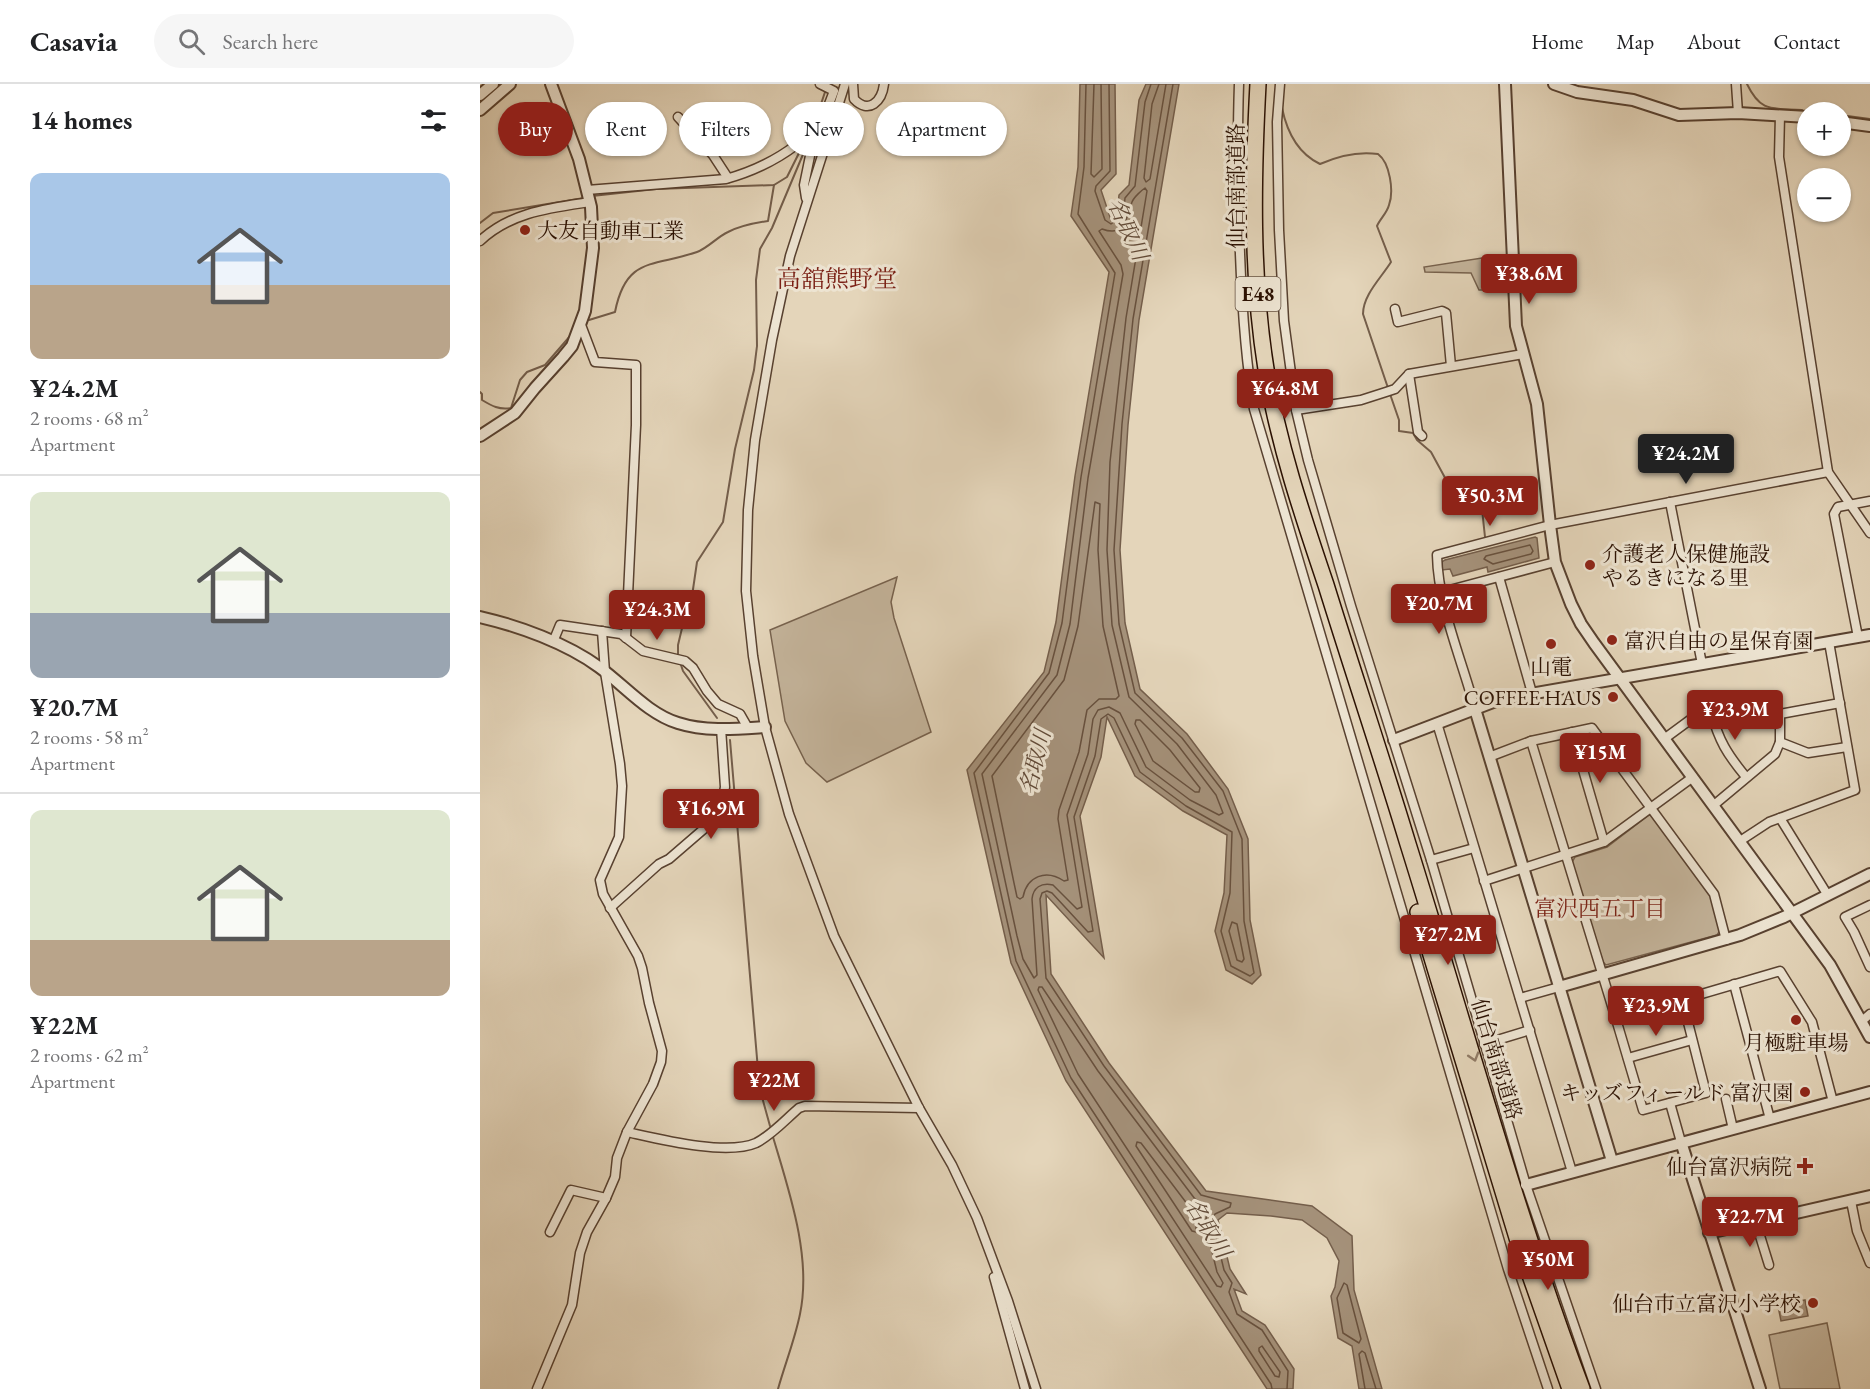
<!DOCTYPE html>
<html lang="en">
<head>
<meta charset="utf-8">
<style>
  body { margin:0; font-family:"EB Garamond","Noto Serif JP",serif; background:#f6f6f6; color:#202124; height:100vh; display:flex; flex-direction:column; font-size:22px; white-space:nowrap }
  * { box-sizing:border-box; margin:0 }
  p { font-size:20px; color:#757577 }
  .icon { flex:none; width:33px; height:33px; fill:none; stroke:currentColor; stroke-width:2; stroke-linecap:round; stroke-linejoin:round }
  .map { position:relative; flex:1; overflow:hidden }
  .side { display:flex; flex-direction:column; background:#fff; width:480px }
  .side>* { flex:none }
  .banner { position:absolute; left:18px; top:18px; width:570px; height:54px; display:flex; gap:12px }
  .controls { position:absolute; left:1317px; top:18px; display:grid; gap:12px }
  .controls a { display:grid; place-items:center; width:54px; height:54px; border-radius:50%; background:#fff; box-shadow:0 2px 4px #0004; font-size:30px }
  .price { position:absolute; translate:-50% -51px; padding:0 14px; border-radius:6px; background:#8f2418; color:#fff; font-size:20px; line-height:39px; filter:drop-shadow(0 2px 3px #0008) }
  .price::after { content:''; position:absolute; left:50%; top:36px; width:18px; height:14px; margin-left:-9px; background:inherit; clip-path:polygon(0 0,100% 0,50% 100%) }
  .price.selected { background:#222; color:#fff }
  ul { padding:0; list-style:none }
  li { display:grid; align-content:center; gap:12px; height:318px; padding:0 30px }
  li+li { border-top:2px solid #e0e0e0 }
  li span { display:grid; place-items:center; height:186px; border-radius:12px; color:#555 }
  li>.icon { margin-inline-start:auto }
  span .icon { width:108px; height:108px; fill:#fffc; stroke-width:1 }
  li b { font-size:26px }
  h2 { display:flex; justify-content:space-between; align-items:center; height:72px; padding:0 30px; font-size:26px }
  .tag { padding:0 21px; border-radius:27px; background:#fff; box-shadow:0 2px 4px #0004; font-size:21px; line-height:54px }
  .tag.selected { background:#8f2418; color:#fff }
  header { display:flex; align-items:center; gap:36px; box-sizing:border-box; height:84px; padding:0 30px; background:#fff; border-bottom:2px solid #e0e0e0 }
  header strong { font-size:28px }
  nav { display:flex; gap:33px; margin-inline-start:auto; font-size:21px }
  .search { width:420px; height:54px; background:#f6f6f6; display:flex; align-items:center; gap:15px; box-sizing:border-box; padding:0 21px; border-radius:33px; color:#757577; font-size:22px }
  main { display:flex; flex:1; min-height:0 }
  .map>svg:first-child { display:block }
</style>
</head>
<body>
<header>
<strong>Casavia</strong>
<div class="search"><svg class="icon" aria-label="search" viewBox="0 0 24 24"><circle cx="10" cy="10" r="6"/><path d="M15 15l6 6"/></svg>Search here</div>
<nav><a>Home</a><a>Map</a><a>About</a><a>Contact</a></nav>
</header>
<main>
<section class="side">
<h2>14 homes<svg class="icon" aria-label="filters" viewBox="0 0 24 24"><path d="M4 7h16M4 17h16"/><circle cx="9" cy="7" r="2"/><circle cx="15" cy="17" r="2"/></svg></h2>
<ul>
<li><span style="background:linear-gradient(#a9c7e8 60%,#b9a48a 0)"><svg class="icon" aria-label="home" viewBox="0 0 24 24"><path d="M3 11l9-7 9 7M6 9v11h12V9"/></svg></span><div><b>¥24.2M</b><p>2 rooms · 68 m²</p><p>Apartment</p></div></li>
<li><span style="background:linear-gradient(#dfe7d0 65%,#9aa5b1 0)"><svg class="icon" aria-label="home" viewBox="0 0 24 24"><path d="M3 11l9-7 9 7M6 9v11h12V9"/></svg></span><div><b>¥20.7M</b><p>2 rooms · 58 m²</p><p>Apartment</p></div></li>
<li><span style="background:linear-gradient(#dfe7d0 70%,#b9a48a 0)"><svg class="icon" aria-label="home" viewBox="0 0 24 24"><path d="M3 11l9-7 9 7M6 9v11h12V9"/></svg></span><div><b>¥22M</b><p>2 rooms · 62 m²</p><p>Apartment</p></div></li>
</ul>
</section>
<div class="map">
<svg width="1390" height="1305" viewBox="0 0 1390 1305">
  <rect width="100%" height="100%" fill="#e4d5ba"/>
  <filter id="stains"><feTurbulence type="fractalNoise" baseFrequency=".00333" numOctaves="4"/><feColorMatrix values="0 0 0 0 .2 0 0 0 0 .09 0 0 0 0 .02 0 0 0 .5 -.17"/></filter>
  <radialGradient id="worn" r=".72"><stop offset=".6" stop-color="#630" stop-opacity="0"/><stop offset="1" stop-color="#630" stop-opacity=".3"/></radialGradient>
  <g fill="#c4b49b" stroke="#77624e" stroke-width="1.5">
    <path d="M1002 174 1010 180 1011 194 1009 206H999L991 189 945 188 944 183Z"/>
    <path d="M417 493 411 518 414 534 451 648 347 698 326 679 305 637 290 546Z"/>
    <path d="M1169 731 1175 732 1231 810 1241 845 1237 851 1126 881 1123 878 1092 778 1095 773 1127 763Z"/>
    <path d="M1347 1239 1360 1305H1300L1289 1251Z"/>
  </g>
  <g fill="#a5927b" stroke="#745e4b" stroke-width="1.5">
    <path d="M600 0H635L636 90 621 106 631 136 638 121 639 111 649 101 659 16 666 0H699L659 236 648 341 640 466 645 539 660 605 707 650 748 705 768 755 770 836 781 891 772 900 746 886 735 847 744 809 747 751 703 727 655 692 627 633 621 673 600 732 624 874 566 811 571 890 629 979 726 1107 832 1122 872 1152 874 1206 902 1305H879L872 1262 858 1254 851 1212 855 1203 859 1177 847 1154 822 1136 791 1132 747 1129 738 1136 750 1185 766 1210 754 1205 762 1227 785 1241 814 1285 813 1305H787L586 997 531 879 487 686 564 588 576 538 595 392 629 188 591 132 598 83Z"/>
    <path d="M1055 453 1057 454 1059 474 1008 488 1007 483 973 492 970 485 962 486V478L965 476Z"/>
    <path d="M1325 1216 1328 1232 1301 1237 1298 1222Z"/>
  </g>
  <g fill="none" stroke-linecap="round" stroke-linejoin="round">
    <g stroke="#68513e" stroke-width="1.5">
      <path d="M606 0 604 83 598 130 635 189 601 393 582 539 569 589 494 689 536 877 591 994 791 1300 792 1305"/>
      <path d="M614 0 611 90 614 93 622 85 621 0"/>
      <path d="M629 0 630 87 616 102 615 107 625 136 631 140 637 136 644 123 645 114 655 102 665 18 671 0"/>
      <path d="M679 0 672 20 664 94 666 98 670 95 686 0"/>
      <path d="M693 0 653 235 642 340 634 466 639 540 655 609 702 654 743 707 762 755 764 837 774 889 770 892 751 882 741 847 750 809 752 748 706 722 660 688 634 634 628 630 621 635 615 672 594 733 613 847 608 848 572 809 567 807 562 809 560 815 566 894 624 982 721 1111 751 1119 750 1123 735 1130 732 1136 744 1186 752 1199 749 1208 757 1230 782 1246 808 1287 807 1305"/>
      <path d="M665 104 667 107 646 234 630 378 627 466 632 541 649 613 697 660 736 711 743 729 739 731 710 716 666 683 640 629 629 623 618 626 613 635 608 670 587 731 602 823 597 825 573 801C561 798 553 804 552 815L557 891 554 894 543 875 537 852 502 690 577 591 590 540 608 394 643 190 641 181 619 147 622 145C646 154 646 133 652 118 654 113 662 106 665 104Z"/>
      <path d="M615 418 620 420 618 466 623 542 639 612 636 615H619L607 626 599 668 579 726 578 735 588 796 584 797C566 785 547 792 543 813L540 815 537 813 534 799 512 692 584 596 598 542Z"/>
      <path d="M1050 461 1053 467 1051 470 1013 480 1004 475 1006 472Z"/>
      <path d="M656 636H660L690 666 720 704 719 708H715L673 677 655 640Z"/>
      <path d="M752 838 757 840 764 875 762 878 757 876 749 847Z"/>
      <path d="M562 903 618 987 715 1115 729 1123 725 1139 737 1188 743 1199 741 1203 737 1202 598 990 558 906 559 903Z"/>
      <path d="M657 1058 661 1059 708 1121 716 1128V1148L712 1147 656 1062Z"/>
      <path d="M864 1199 867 1201 881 1255 879 1259 863 1249 857 1214Z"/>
      <path d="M782 1262 800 1288 799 1293 795 1292 779 1267V1264Z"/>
      <path d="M885 1305 879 1270 882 1267 885 1269 896 1305"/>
    </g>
    <g stroke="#745e4b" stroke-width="2">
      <path d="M1267 0C1281 29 1292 24 1322 26"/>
      <path d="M802 24C807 48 817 69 840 80 858 72 877 67 898 70 910 79 914 107 909 121 907 129 900 135 897 142L911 178C901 194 883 211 883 230L908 304"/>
      <path d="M1327 27 1341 28"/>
      <path d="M1360 31 1390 35"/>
      <path d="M322 60 327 47 333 40"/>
      <path d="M327 62 346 5"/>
      <path d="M112 112 176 105 294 101 307 93 320 67"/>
      <path d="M0 139 13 129 104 114"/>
      <path d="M109 236 135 228C146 172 174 183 217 168 228 164 237 153 248 148 260 142 274 139 288 137L294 101"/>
      <path d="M0 308 2 310V316C12 322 19 326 31 324L40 296 47 288 65 281 91 251"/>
      <path d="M910 310 919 336V347L933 349 937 356 951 368 976 414 998 421 1002 425 1005 453"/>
      <path d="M198 571V561L203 540 211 519 217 478 243 438 255 365 274 286 277 262 276 196 280 165 292 144 324 68"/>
      <path d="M200 578 203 587 237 634"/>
      <path d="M250 656 278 986 282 1013 290 1042"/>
      <path d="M293 1053C309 1107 332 1173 320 1230 315 1255 305 1280 298 1305"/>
    </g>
    <g stroke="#584130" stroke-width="11">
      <g id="minor">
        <path d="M365 0 310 172 292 256 275 356 268 426 266 507 273 572 285 643 309 730 354 852 439 1024 472 1081 497 1134 528 1217 556 1305"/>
        <path d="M373 0 374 15C389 31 402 17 404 0"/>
        <path d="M759 0C757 57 758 113 760 170 762 222 765 274 774 325L1028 1185 1068 1305"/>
        <path d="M800 0 797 38 799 146 804 237 816 326 828 376 871 522 951 776 1046 1101 1116 1305"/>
        <path d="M1256 0 1258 29"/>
        <path d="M1300 31 1299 73 1348 388 1390 449"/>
        <path d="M198 33 233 71 248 94"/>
        <path d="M331 67 354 7 340 0"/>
        <path d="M107 106 246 95C271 88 295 77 316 61L331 67 324 101 326 114"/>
        <path d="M0 157C31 128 70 124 110 118"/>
        <path d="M915 225 918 238 962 227 966 229 971 282"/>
        <path d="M101 241 115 278 156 281V341L146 554"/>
        <path d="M929 290 938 348 942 352"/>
        <path d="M816 326 881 316 906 308 915 305 929 290 1043 270"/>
        <path d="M1190 418 1222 580"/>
        <path d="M1019 493 1052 609"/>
        <path d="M962 508 1075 478"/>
        <path d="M1378 553 1354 430 1358 423 1390 417"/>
        <path d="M73 558 80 541 141 550 163 567 205 577 213 584 227 607 238 620 260 630 268 644"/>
        <path d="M1360 619 1300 630V658L1328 669 1367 663"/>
        <path d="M995 625C982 576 958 522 957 471L1070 441 1348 388"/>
        <path d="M1231 628C1239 657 1247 670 1266 693"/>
        <path d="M957 639 1092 1088"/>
        <path d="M1092 648 1124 758"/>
        <path d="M1184 655 1218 630 1256 623 1300 630"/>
        <path d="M1051 657 1136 935 1300 887 1332 938 1353 1018"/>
        <path d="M1009 673 1051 657 1112 644 1234 810 1246 856"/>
        <path d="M1234 721 1295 670 1300 658"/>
        <path d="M1300 734 1347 810"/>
        <path d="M1260 757 1289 738 1375 706 1349 558"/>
        <path d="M951 776 994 764"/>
        <path d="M1004 797 1124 758 1213 693"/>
        <path d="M1390 821 1365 833 1374 848 1390 883"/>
        <path d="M130 824 179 780 189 775 240 731 245 703 241 644"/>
        <path d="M1254 900 1290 1035"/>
        <path d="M1040 914 1079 903"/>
        <path d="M1136 935 1163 1026 1226 1009 1202 915"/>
        <path d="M1382 937 1390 930"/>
        <path d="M1004 960 1050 946"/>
        <path d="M1148 974 1212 956"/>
        <path d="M1246 1015 1253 1045"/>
        <path d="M1190 1019 1201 1058"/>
        <path d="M147 1048C179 1055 246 1072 276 1059 292 1051 306 1035 319 1024L325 1022 439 1024"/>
        <path d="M1371 1117 1377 1147 1390 1179"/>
        <path d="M1276 1139 1289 1181"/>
        <path d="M70 1148 91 1106 126 1114"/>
        <path d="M514 1193 545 1305"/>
        <path d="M57 1305 92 1221 100 1169 107 1148 126 1114 135 1093 137 1074 147 1048 173 1000 181 978 182 967 169 919 162 884 158 872 123 810 120 796 139 753 142 702 140 680 125 588 122 547"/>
      </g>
    </g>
    <g stroke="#584130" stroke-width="14">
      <g id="tertiary">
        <path d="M1025 0 1036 242 1057 320 1070 441 1075 478 1091 520 1101 540 1114 559 1350 881 1390 953"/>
        <path d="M1074 0 1097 8 1153 16 1199 31 1258 29 1328 33"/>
        <path d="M0 11 13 0"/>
        <path d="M0 26 30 0"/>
        <path d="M1360 38 1390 42"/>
        <path d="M0 352 35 329 55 304 83 273 92 262 105 227 113 164 111 123 99 75 71 0"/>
        <path d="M0 533C39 542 86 559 119 583 144 601 168 630 198 639 226 648 256 645 285 643"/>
        <path d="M995 625 1132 1077"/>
        <path d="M914 656 1021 615 1390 551"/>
        <path d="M1079 903 1260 851 1304 833 1390 790"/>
        <path d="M1201 1058 1280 1305"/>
        <path d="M1046 1101 1390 1008"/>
        <path d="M1229 1149 1390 1112"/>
      </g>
    </g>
    <g stroke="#2a1002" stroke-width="18">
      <g id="motorway">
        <path d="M778 0C773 94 771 192 786 285 798 359 822 430 846 501 873 588 902 674 928 760 985 942 1035 1127 1102 1305"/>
        <path d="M938 828 1038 1157 1090 1305"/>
      </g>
    </g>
    <use href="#minor" stroke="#ede4d2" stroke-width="8"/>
    <use href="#tertiary" stroke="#ede4d2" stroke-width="10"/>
    <use href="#motorway" stroke="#e4d5ba" stroke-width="15"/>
  </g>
  <defs><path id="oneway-chevron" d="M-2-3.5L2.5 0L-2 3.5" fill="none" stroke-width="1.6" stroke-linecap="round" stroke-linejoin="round" transform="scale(1.5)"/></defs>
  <use stroke="#907c67" href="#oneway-chevron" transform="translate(994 973) rotate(73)"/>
  <g fill="#8f2418" stroke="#ede4d2" stroke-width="2">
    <circle cx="45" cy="146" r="6"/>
    <circle cx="1110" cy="481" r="6"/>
    <circle cx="1132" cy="556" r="6"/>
    <circle cx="1071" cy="560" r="6"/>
    <circle cx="1133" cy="613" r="6"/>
    <circle cx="1316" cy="936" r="6"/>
    <circle cx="1325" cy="1008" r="6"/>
    <path d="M1322 1073h6v6h6v6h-6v6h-6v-6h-6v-6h6z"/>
    <circle cx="1333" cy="1219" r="6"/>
  </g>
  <g text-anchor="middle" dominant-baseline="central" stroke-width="6" stroke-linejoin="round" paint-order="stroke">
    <rect fill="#ede4d2" stroke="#645040" stroke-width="1.5" x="755.5" y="193" width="45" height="34" rx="4.5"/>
    <g font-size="20" font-weight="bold" fill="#2a1002">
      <text x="778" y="210">E48</text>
    </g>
    <g font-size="21" fill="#2a1002" stroke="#ede4d2">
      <text transform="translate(755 102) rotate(-90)">仙台南部道路</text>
      <text transform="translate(1017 975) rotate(73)">仙台南部道路</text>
    </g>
    <g font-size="21" fill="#2a1002" stroke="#ede4d2" text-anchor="end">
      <text x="57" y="146" text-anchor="start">大友自動車工業</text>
      <text x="1122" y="469" text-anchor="start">介護老人保健施設<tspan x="1122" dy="24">やるきになる里</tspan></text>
      <text x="1144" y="556" text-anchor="start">富沢自由の星保育園</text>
      <text x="1071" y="582" text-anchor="middle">山電</text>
      <text x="1121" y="613">COFFEE HAUS</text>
      <text x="1316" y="958" text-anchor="middle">月極駐車場</text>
      <text x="1313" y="1008">キッズフィールド 富沢園</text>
      <text x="1312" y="1082">仙台富沢病院</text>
      <text x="1321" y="1219">仙台市立富沢小学校</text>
    </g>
    <g font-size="22" font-style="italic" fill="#614a38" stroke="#ede4d2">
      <text transform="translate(648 145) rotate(65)">名取川</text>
      <text transform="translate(555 678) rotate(-76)">名取川</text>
      <text transform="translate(728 1144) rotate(58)">名取川</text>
    </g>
    <g font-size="22" fill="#7a1f14" stroke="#ede4d2">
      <text x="1120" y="824">富沢西五丁目</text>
    </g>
    <g font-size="24" fill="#7a1f14" stroke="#ede4d2">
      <text x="357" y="194">高舘熊野堂</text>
    </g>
  </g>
  <rect width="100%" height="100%" filter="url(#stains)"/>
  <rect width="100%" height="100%" fill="url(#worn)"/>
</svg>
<div class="controls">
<a>+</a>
<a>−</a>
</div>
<b class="price" style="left:1049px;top:221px">¥38.6M</b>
<b class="price" style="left:805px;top:336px">¥64.8M</b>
<b class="price selected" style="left:1206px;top:401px">¥24.2M</b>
<b class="price" style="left:1010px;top:443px">¥50.3M</b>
<b class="price" style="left:959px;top:551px">¥20.7M</b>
<b class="price" style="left:177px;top:557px">¥24.3M</b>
<b class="price" style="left:1255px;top:657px">¥23.9M</b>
<b class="price" style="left:1120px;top:700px">¥15M</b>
<b class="price" style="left:231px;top:756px">¥16.9M</b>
<b class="price" style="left:968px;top:882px">¥27.2M</b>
<b class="price" style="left:1176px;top:953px">¥23.9M</b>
<b class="price" style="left:294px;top:1028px">¥22M</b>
<b class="price" style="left:1270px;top:1164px">¥22.7M</b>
<b class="price" style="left:1068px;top:1207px">¥50M</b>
<div class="banner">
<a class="tag selected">Buy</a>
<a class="tag">Rent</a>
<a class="tag">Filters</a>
<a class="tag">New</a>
<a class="tag">Apartment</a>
</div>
</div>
</main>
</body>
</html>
